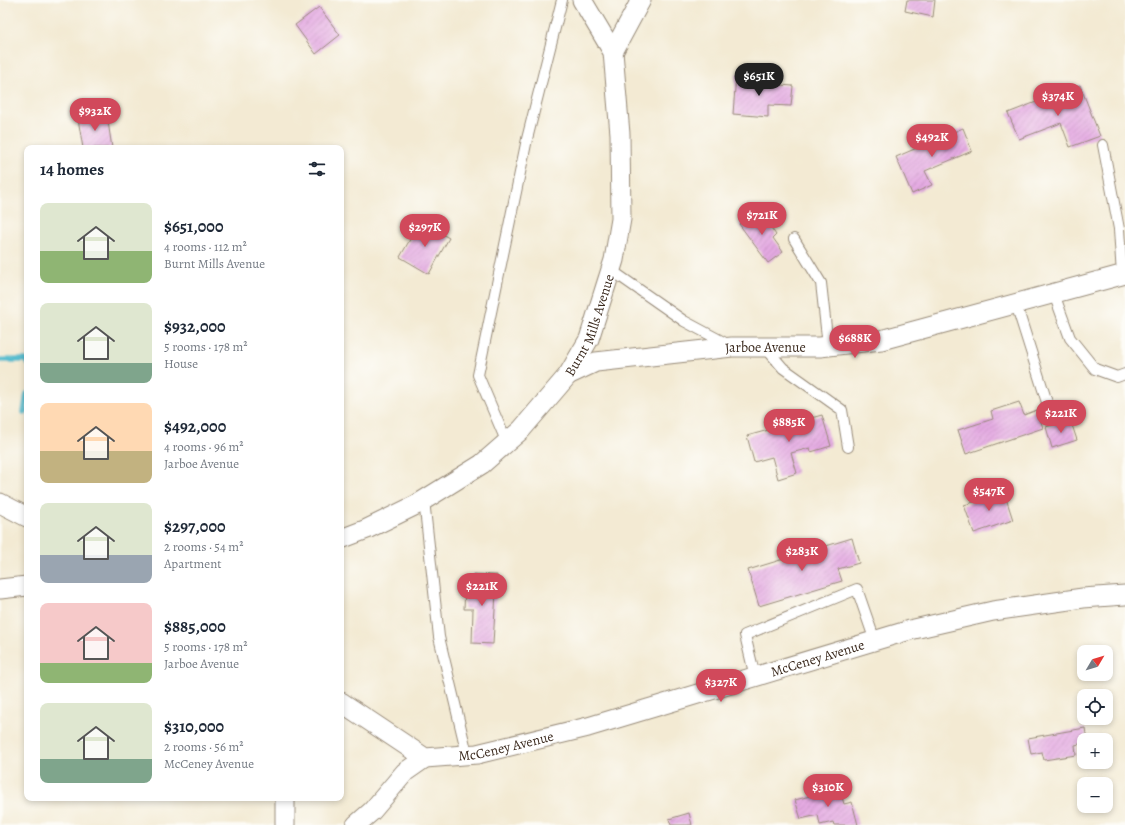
<!DOCTYPE html>
<html lang="en">
<head>
<meta charset="utf-8">
<style>
  body { margin:0; font-family:Alegreya,serif; background:#f2f2f3; color:#1f2937; height:100vh; display:flex; flex-direction:column; font-size:15px; white-space:nowrap }
  * { box-sizing:border-box; margin:0 }
  p { font-size:13px; color:#747a83 }
  .icon { flex:none; width:22px; height:22px; fill:none; stroke:currentColor; stroke-width:2; stroke-linecap:round; stroke-linejoin:round }
  .map { position:relative; flex:1; overflow:hidden }
  .drawer { position:absolute; left:24px; top:145px; width:320px; height:656px; display:flex; flex-direction:column; background:#fff; border-radius:8px; box-shadow:0 2px 6px #0003 }
  .drawer>* { flex:none }
  .needle { width:26px; rotate:52deg }
  .tools { position:absolute; left:1077px; top:645px; display:grid; gap:8px }
  .tools a { display:grid; place-items:center; width:36px; height:36px; border-radius:8px; background:#fff; box-shadow:0 2px 6px #0003; font-size:20px }
  .price { position:absolute; translate:-50% -34px; padding:0 9px; border-radius:14px; background:#d1495b; color:#fff; font-size:13px; line-height:26px; filter:drop-shadow(0 1px 2px #0008) }
  .price::after { content:''; position:absolute; left:50%; top:24px; width:12px; height:9px; margin-left:-6px; background:inherit; clip-path:polygon(0 0,100% 0,50% 100%) }
  .price.selected { background:#222; color:#fff }
  ul { padding:0; list-style:none }
  li { display:flex; align-items:center; gap:12px; height:100px; padding:0 16px }
  li span { display:grid; place-items:center; flex:none; width:112px; height:80px; border-radius:8px; color:#555 }
  li>.icon { margin-inline-start:auto }
  span .icon { width:48px; height:48px; fill:#fffc; stroke-width:1 }
  li b { font-size:17px }
  h2 { display:flex; justify-content:space-between; align-items:center; height:48px; padding:0 16px; font-size:17px }
  .map>svg:first-child { display:block }
</style>
</head>
<body>
<div class="map">
<svg width="1125" height="825" viewBox="0 0 1125 825">
  <defs>
    <pattern id="building-hatch" width="6" height="6" patternUnits="userSpaceOnUse"><rect width="6" height="6" fill="#e4aae2"/><path d="M-1 1l2-2M0 6l6-6M5 7l2-2" fill="none" stroke="#c492c1"/></pattern>
  </defs>
  <rect width="100%" height="100%" fill="#fdfcf7"/>
  <filter id="ink" filterUnits="userSpaceOnUse"><feTurbulence type="fractalNoise" baseFrequency=".025" numOctaves="2"/><feDisplacementMap in="SourceGraphic" scale="8" xChannelSelector="R" yChannelSelector="G"/><feConvolveMatrix kernelMatrix="1 2 1 2 8 2 1 2 1" color-interpolation-filters="sRGB"/></filter>
  <filter id="wash" filterUnits="userSpaceOnUse"><feTurbulence type="fractalNoise" baseFrequency=".012" numOctaves="4" result="noise"/><feDisplacementMap in="SourceGraphic" scale="16" xChannelSelector="R" yChannelSelector="G"/><feGaussianBlur stdDeviation="0.9" result="paint"/><feColorMatrix in="noise" values="0 0 0 0 0 0 0 0 0 0 0 0 0 0 0 0 0 1.4 0 .05"/><feComposite in="paint" operator="in"/></filter>
  <g filter="url(#wash)">
    <rect width="100%" height="100%" fill="#f3ead3"/>
    <g fill="none" stroke-linecap="round" stroke-linejoin="round">
      <g stroke="#50bacd" stroke-width="5.5">
        <path d="M0 360H26L27 363"/>
        <path d="M27 394 24 412 27 411"/>
      </g>
    </g>
    <g id="blocks">
      <g fill="url(#building-hatch)">
        <path d="M907 0H935L933 17 905 11Z"/>
        <path d="M319 7 340 35 316 54 295 25Z"/>
        <path d="M736 75 754 76V83L793 86 791 106 768 105V117L733 114Z"/>
        <path d="M1080 85 1100 136 1070 147 1061 123 1019 139 1008 113Z"/>
        <path d="M107 115 112 148H83L78 119Z"/>
        <path d="M963 128 972 151 925 171 932 185 912 194 896 157Z"/>
        <path d="M759 210 776 235 773 238 783 252 768 263 739 224Z"/>
        <path d="M420 222 449 238 429 274 400 257Z"/>
        <path d="M1019 402 1024 415 1037 410 1043 428 966 454 958 430 993 419 991 411Z"/>
        <path d="M822 415 831 446 811 452 810 448 791 453 797 473 778 479 772 457 754 462 747 436Z"/>
        <path d="M1070 419 1077 440 1052 448 1046 427Z"/>
        <path d="M1004 492 1013 520 974 533 964 505Z"/>
        <path d="M852 538 859 563 838 569 842 581 759 606 748 570Z"/>
        <path d="M473 574 497 575 493 644 472 643 473 609H464L465 586 472 587Z"/>
        <path d="M1085 728 1087 740H1084V743L1075 745 1076 755 1044 760 1042 752 1031 754 1028 738Z"/>
        <path d="M838 783 844 804 852 802 858 825H834L833 822 820 825 818 815 801 819 795 800 825 792 823 788Z"/>
        <path d="M689 813 692 825H671L669 819Z"/>
      </g>
    </g>
  </g>
  <g filter="url(#ink)">
    <use href="#blocks" fill-opacity="0" stroke="#978a78" stroke-width="1"/>
    <g fill="none" stroke-linecap="round" stroke-linejoin="round">
      <g stroke="#978a78" stroke-width="12">
        <g id="service">
          <path d="M1103 145 1119 229 1122 275"/>
          <path d="M794 239 821 283 828 346"/>
          <path d="M611 270 684 321 729 345"/>
          <path d="M1054 294 1070 338 1095 369 1117 377 1125 374"/>
          <path d="M1016 304 1051 415"/>
          <path d="M765 347 783 368 842 410 848 447"/>
          <path d="M507 443 478 375 527 139 562 0"/>
          <path d="M424 500 439 637 467 754"/>
          <path d="M755 677 745 635 857 589 875 641"/>
        </g>
      </g>
      <g stroke="#978a78" stroke-width="21">
        <g id="minor">
          <path d="M613 52 641 0"/>
          <path id="s1" d="M568 375 596 362 732 347H820L881 340 1125 274"/>
          <path d="M0 503 27 517"/>
          <path id="s2" d="M341 539 367 529 416 505 482 464 521 430 568 375 589 339 614 260 621 219 620 134 613 52 582 0"/>
          <path d="M0 589 27 586"/>
          <path id="s3" d="M341 702 425 758 477 754 588 727 910 630 993 611 1083 598 1125 595"/>
          <path d="M285 798V825"/>
          <path d="M356 825 372 811 405 772 425 758"/>
        </g>
      </g>
      <use href="#service" stroke="#fff" stroke-width="10"/>
      <use href="#minor" stroke="#fff" stroke-width="19"/>
    </g>
  </g>
  <g text-anchor="middle" dominant-baseline="central" stroke-width="3" stroke-linejoin="round" paint-order="stroke">
    <g font-size="14" fill="#3b2a1e" stroke="#fdfcf7">
      <text stroke="none"><textPath href="#s2" startOffset="339">Burnt Mills Avenue</textPath></text>
      <text stroke="none"><textPath href="#s1" startOffset="201">Jarboe Avenue</textPath></text>
      <text stroke="none"><textPath href="#s3" startOffset="507">McCeney Avenue</textPath></text>
      <text stroke="none"><textPath href="#s3" startOffset="183">McCeney Avenue</textPath></text>
    </g>
  </g>
</svg>
<div class="tools">
<a><svg class="needle" viewBox="-14 -14 28 28"><path d="M0-13l5 13h-10z" fill="#e53935"/><path d="M0 13l5-13h-10z" fill="#747a83"/></svg></a>
<a><svg class="icon" aria-label="locate" viewBox="0 0 24 24"><circle cx="12" cy="12" r="6"/><path d="M12 2v4M12 18v4M2 12h4M18 12h4"/></svg></a>
<a>+</a>
<a>−</a>
</div>
<b class="price selected" style="left:759px;top:97px">$651K</b>
<b class="price" style="left:1058px;top:117px">$374K</b>
<b class="price" style="left:95px;top:132px">$932K</b>
<b class="price" style="left:932px;top:158px">$492K</b>
<b class="price" style="left:762px;top:236px">$721K</b>
<b class="price" style="left:425px;top:248px">$297K</b>
<b class="price" style="left:855px;top:359px">$688K</b>
<b class="price" style="left:1061px;top:434px">$221K</b>
<b class="price" style="left:789px;top:443px">$885K</b>
<b class="price" style="left:989px;top:512px">$547K</b>
<b class="price" style="left:802px;top:572px">$283K</b>
<b class="price" style="left:482px;top:607px">$221K</b>
<b class="price" style="left:721px;top:703px">$327K</b>
<b class="price" style="left:828px;top:808px">$310K</b>
<section class="drawer">
<h2>14 homes<svg class="icon" aria-label="filters" viewBox="0 0 24 24"><path d="M4 7h16M4 17h16"/><circle cx="9" cy="7" r="2"/><circle cx="15" cy="17" r="2"/></svg></h2>
<ul>
<li><span style="background:linear-gradient(#dfe7d0 60%,#8fb573 0)"><svg class="icon" aria-label="home" viewBox="0 0 24 24"><path d="M3 11l9-7 9 7M6 9v11h12V9"/></svg></span><div><b>$651,000</b><p>4 rooms · 112 m²</p><p>Burnt Mills Avenue</p></div></li>
<li><span style="background:linear-gradient(#dfe7d0 75%,#7fa58c 0)"><svg class="icon" aria-label="home" viewBox="0 0 24 24"><path d="M3 11l9-7 9 7M6 9v11h12V9"/></svg></span><div><b>$932,000</b><p>5 rooms · 178 m²</p><p>House</p></div></li>
<li><span style="background:linear-gradient(#ffd9b3 60%,#c2b280 0)"><svg class="icon" aria-label="home" viewBox="0 0 24 24"><path d="M3 11l9-7 9 7M6 9v11h12V9"/></svg></span><div><b>$492,000</b><p>4 rooms · 96 m²</p><p>Jarboe Avenue</p></div></li>
<li><span style="background:linear-gradient(#dfe7d0 65%,#9aa5b1 0)"><svg class="icon" aria-label="home" viewBox="0 0 24 24"><path d="M3 11l9-7 9 7M6 9v11h12V9"/></svg></span><div><b>$297,000</b><p>2 rooms · 54 m²</p><p>Apartment</p></div></li>
<li><span style="background:linear-gradient(#f6c9c9 75%,#8fb573 0)"><svg class="icon" aria-label="home" viewBox="0 0 24 24"><path d="M3 11l9-7 9 7M6 9v11h12V9"/></svg></span><div><b>$885,000</b><p>5 rooms · 178 m²</p><p>Jarboe Avenue</p></div></li>
<li><span style="background:linear-gradient(#dfe7d0 70%,#7fa58c 0)"><svg class="icon" aria-label="home" viewBox="0 0 24 24"><path d="M3 11l9-7 9 7M6 9v11h12V9"/></svg></span><div><b>$310,000</b><p>2 rooms · 56 m²</p><p>McCeney Avenue</p></div></li>
</ul>
</section>
</div>
</body>
</html>
